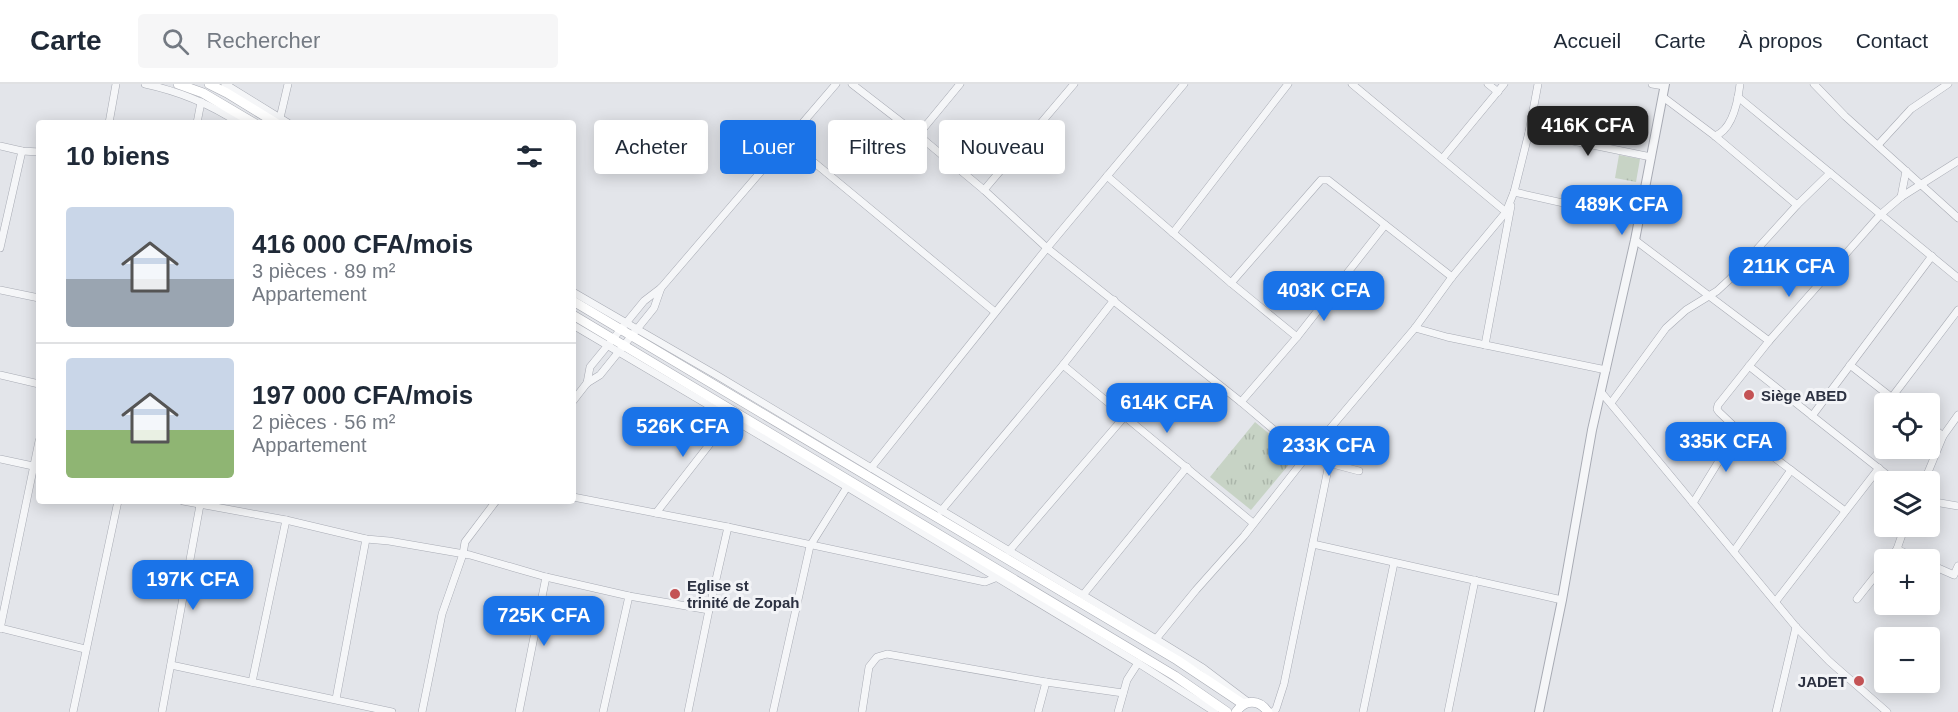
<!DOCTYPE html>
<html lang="fr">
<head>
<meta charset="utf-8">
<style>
  body { margin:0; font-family:Helvetica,sans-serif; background:#f6f6f7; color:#1f2937; height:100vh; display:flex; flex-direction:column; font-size:22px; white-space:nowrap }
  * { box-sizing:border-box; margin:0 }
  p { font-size:20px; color:#747a83 }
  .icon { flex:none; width:33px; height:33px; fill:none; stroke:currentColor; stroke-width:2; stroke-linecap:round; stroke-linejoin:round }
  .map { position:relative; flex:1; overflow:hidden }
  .panel { position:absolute; left:36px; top:36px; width:540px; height:384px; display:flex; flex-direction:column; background:#fff; border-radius:6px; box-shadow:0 3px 15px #0003 }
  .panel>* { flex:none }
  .banner { position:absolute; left:594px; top:36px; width:570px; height:54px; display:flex; gap:12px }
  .buttons { position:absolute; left:1874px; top:309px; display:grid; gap:12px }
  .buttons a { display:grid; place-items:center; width:66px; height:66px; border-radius:6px; background:#fff; box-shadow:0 3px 15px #0003; font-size:30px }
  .price { position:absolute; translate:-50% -51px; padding:0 14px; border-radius:12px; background:#1a73e8; color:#fff; font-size:20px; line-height:39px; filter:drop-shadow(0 2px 3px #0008) }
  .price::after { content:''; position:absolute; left:50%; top:36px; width:18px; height:14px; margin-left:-9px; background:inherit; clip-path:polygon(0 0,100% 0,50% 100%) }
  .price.active { background:#222; color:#fff }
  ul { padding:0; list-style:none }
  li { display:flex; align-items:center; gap:18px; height:150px; padding:0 30px }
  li+li { border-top:2px solid #e0e1e3 }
  li span { display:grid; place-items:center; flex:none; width:168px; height:120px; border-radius:6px; color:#555 }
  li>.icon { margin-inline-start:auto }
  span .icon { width:72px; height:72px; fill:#fffc; stroke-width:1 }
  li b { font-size:26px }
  h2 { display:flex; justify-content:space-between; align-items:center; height:72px; padding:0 30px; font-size:26px }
  .tag { padding:0 21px; border-radius:6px; background:#fff; box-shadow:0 3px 15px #0003; font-size:21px; line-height:54px }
  .tag.active { background:#1a73e8; color:#fff }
  header { display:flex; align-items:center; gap:36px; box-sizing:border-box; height:84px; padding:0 30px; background:#fff; border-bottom:2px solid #e0e1e3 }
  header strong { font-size:28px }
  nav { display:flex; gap:33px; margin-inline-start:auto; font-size:21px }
  .search { width:420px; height:54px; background:#f6f6f7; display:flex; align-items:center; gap:15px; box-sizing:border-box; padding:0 21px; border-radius:6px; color:#747a83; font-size:22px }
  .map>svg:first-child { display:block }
</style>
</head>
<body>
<header>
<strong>Carte</strong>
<div class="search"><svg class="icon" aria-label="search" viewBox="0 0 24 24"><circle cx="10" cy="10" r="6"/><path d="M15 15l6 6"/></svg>Rechercher</div>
<nav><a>Accueil</a><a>Carte</a><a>À propos</a><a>Contact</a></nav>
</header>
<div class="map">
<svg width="1958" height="628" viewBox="0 0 1958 628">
  <defs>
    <pattern id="grass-tufts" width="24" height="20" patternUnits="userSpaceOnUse" patternTransform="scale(1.5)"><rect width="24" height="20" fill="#c7d3c5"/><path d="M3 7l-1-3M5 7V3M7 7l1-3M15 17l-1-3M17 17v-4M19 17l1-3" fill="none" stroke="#abb6aa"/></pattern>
  </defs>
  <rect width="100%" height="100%" fill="#e3e5ea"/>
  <g fill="url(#grass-tufts)">
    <path d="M1619 71 1640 75 1636 98 1615 94Z"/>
    <path d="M1255 338 1296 372 1251 426 1210 393Z"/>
  </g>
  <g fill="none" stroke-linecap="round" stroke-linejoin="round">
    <g stroke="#a8abb4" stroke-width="8">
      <g id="minor">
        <path d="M145 0C178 7 210 20 239 39"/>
        <path d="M225 0 288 39"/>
        <path d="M852 0 918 51 984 106 1047 164 1241 318 1306 373 1359 387"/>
        <path d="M1352 0 1506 128"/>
        <path d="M1488 0 1498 8"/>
        <path d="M1652 0 1664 2"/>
        <path d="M1814 0 1845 32 1958 134"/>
        <path d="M1663 13 1715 52 1797 121"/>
        <path d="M1738 13 1958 194"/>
        <path d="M280 34 288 0"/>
        <path d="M109 39 116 0"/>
        <path d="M197 39 201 18"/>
        <path d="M1529 48 1651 73"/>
        <path d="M918 51 960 0"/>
        <path d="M1715 52C1733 45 1738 17 1740 0"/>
        <path d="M787 56 995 228"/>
        <path d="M1878 61 1911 25 1948 0"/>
        <path d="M0 62 22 67 39 68"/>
        <path d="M1442 75 1504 0"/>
        <path d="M1107 92 1231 199 1297 253"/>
        <path d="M984 106 1074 0"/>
        <path d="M1514 108 1639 136"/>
        <path d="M1901 113 1906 87"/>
        <path d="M1173 149 1288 0"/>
        <path d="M1635 156 1769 257"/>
        <path d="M0 164 22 67"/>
        <path d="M1231 199 1321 96H1328L1452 193"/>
        <path d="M0 206 39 214"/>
        <path d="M573 208 718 292 1156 555 1203 584 1248 618"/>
        <path d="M573 241 847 403 1138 579 1215 628"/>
        <path d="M1415 244 1447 253 1606 286"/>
        <path d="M1485 261 1511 122"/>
        <path d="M1063 281 1253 439"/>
        <path d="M1850 281 1900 320"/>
        <path d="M1749 282 1896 398"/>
        <path d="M0 291 39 300"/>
        <path d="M587 299 590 283 644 217 661 204 836 0"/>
        <path d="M1601 308 1796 543 1829 577 1887 628"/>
        <path d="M1892 313 1958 226"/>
        <path d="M573 317 587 299 600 291 654 224 661 204"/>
        <path d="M1241 318 1297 253 1385 141"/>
        <path d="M1611 319 1666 244 1686 226 1717 207 1730 195 1797 121 1830 89"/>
        <path d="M1812 332 1932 172"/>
        <path d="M1929 341 1943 352"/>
        <path d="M0 375 33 382"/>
        <path d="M871 384 1047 164 1184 0"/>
        <path d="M1924 398 1943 352 1958 331"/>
        <path d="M573 413 728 443 985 498 995 494"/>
        <path d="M183 417 286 436 366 455 389 457 470 471 546 493 629 512 709 526"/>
        <path d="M1929 417 1958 422"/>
        <path d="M1693 419 1738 346"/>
        <path d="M941 427 1063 281 1114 216"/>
        <path d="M1845 427 1738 346 1719 328 1717 325 1718 321 1769 257 1880 131 1901 113 1958 77"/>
        <path d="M656 429 730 334"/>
        <path d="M1313 460 1562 516"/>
        <path d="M1897 465 1919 476"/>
        <path d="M1009 467 1125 332"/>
        <path d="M1734 467 1791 386"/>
        <path d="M1889 476 1897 465 1905 442"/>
        <path d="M1929 480 1954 491 1958 482"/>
        <path d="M1083 511 1187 383"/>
        <path d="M1857 515 1884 481"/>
        <path d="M1776 517 1879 384"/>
        <path d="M0 544 85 565"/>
        <path d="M0 545 39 357"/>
        <path d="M1156 555 1196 506 1244 452 1306 373 1415 244 1452 193 1506 128 1514 108 1529 48 1538 0"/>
        <path d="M171 581 392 628"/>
        <path d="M252 598 286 436"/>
        <path d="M336 615 366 455"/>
        <path d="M73 628 118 417"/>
        <path d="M162 628 200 421"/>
        <path d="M422 628 442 530 463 470 465 458 496 417"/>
        <path d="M519 628 546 493"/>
        <path d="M603 628 629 512"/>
        <path d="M688 628 709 526 728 443"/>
        <path d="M773 628 810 462 847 403"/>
        <path d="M862 628 869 583 877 573 887 570 1046 598 1123 609"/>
        <path d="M1038 628 1046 598"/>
        <path d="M1118 628 1127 596 1138 579"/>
        <path d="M1273 628 1276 625 1284 600 1329 380"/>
        <path d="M1363 628 1394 479"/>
        <path d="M1448 628 1475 496"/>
        <path d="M1776 628 1796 543"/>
      </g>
    </g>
    <g stroke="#a8abb4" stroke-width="10">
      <path id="tertiary" d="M1539 628 1562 516 1592 346 1635 156 1665 0"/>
    </g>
    <g stroke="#a8abb4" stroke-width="10">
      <g id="secondary">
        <path d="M178 0 203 9 254 39"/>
        <path d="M209 0 227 9 276 39"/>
        <path d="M573 217 1177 576 1243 620"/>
        <path d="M573 231 1175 592 1227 628"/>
        <path d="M1236 628C1245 615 1259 615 1268 628"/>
      </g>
    </g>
    <use href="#minor" stroke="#f5f6f8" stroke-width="7"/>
    <use href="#tertiary" stroke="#f5f6f8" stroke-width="8"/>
    <use href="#secondary" stroke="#fff" stroke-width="9"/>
  </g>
  <g fill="#c45355" stroke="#f3f4f7" stroke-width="2">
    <circle cx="1749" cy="311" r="6"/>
    <circle cx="675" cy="510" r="6"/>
    <circle cx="1859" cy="597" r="6"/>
  </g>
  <g text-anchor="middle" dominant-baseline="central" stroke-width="6" stroke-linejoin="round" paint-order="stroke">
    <g font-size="15" font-weight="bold" fill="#2c3141" stroke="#f3f4f7" text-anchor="start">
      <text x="1761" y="311">Siège ABED</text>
      <text x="687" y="501">Eglise st<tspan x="687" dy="17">trinité de Zopah</tspan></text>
      <text x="1847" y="597" text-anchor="end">JADET</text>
    </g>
  </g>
</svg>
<div class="buttons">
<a><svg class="icon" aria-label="locate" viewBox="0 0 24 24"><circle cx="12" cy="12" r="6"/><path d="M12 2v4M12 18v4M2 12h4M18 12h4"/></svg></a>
<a><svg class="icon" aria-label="layers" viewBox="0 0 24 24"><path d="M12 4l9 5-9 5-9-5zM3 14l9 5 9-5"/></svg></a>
<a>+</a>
<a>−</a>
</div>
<b class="price active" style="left:1588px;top:73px">416K CFA</b>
<b class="price" style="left:1622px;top:152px">489K CFA</b>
<b class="price" style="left:1789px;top:214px">211K CFA</b>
<b class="price" style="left:1324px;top:238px">403K CFA</b>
<b class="price" style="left:1167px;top:350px">614K CFA</b>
<b class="price" style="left:683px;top:374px">526K CFA</b>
<b class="price" style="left:1726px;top:389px">335K CFA</b>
<b class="price" style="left:1329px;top:393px">233K CFA</b>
<b class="price" style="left:193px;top:527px">197K CFA</b>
<b class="price" style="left:544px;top:563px">725K CFA</b>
<div class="banner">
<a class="tag">Acheter</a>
<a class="tag active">Louer</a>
<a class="tag">Filtres</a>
<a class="tag">Nouveau</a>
</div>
<section class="panel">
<h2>10 biens<svg class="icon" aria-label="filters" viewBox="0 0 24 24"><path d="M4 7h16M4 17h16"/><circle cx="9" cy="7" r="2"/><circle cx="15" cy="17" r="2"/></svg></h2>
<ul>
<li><span style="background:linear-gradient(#c9d6e8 60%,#9aa5b1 0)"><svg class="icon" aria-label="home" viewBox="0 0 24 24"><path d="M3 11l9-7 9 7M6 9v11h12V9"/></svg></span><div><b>416 000 CFA/mois</b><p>3 pièces · 89 m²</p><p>Appartement</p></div></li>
<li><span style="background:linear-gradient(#c9d6e8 60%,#8fb573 0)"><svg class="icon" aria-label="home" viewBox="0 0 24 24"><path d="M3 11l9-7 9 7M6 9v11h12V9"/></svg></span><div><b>197 000 CFA/mois</b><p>2 pièces · 56 m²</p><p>Appartement</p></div></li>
</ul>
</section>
</div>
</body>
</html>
